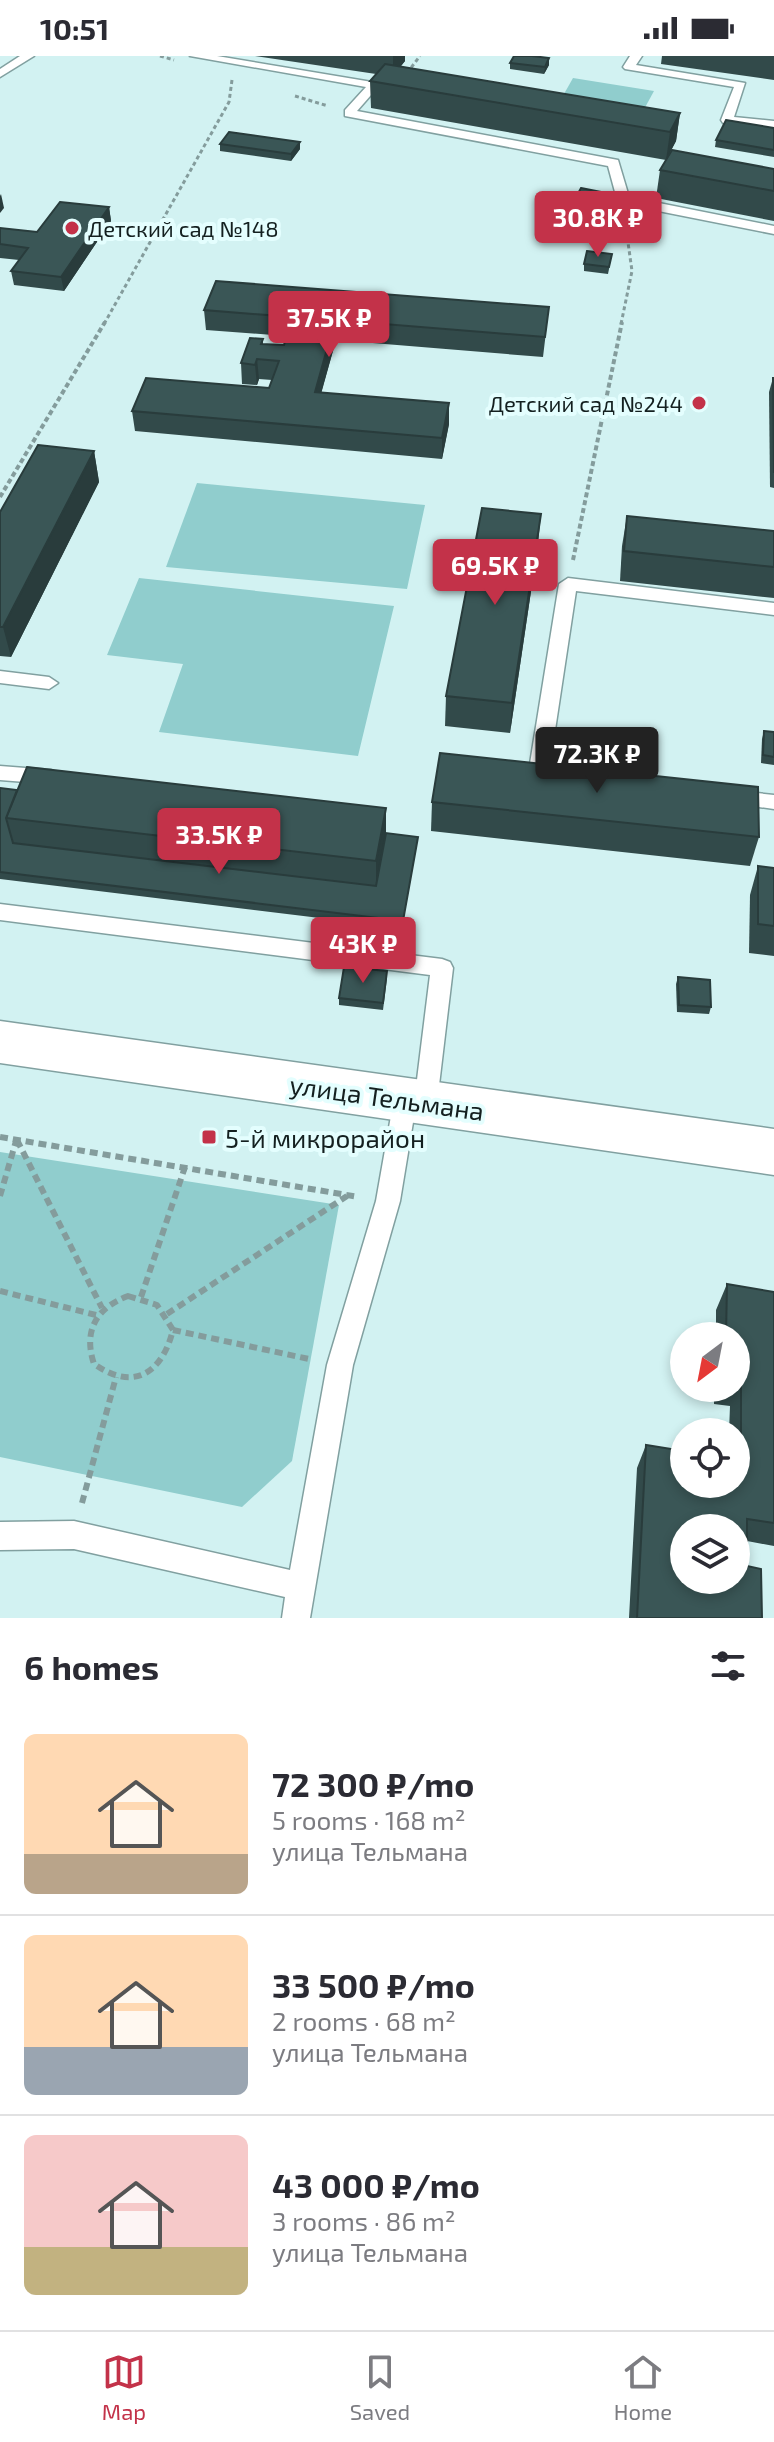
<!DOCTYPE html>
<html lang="en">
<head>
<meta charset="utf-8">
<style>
  body { margin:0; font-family:"Exo 2",sans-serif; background:#f2f2f3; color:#2b2b33; height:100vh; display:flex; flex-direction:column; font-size:30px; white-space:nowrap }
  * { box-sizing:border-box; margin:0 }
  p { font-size:26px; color:#7c7c81 }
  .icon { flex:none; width:44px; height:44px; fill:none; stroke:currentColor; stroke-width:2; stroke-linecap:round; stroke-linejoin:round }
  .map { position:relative; height:1562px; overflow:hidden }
  .side { display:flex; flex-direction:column; background:#fff; flex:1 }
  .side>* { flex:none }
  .needle { width:52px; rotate:212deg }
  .buttons { position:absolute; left:670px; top:1266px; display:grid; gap:16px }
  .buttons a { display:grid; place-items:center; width:80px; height:80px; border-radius:50%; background:#fff; box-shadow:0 4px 12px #0003; font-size:40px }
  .price { position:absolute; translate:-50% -68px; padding:0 18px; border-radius:8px; background:#c33249; color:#fff; font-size:26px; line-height:52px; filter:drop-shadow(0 2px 4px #0008) }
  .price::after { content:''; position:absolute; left:50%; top:48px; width:24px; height:18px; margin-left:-12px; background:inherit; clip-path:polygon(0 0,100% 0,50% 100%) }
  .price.active { background:#222; color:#fff }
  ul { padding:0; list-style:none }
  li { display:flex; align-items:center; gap:24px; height:200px; padding:0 24px }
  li+li { border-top:2px solid #e1e1e2 }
  li span { display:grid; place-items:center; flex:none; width:224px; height:160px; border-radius:12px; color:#555 }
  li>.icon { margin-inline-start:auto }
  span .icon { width:96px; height:96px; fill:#fffc; stroke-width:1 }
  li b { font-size:34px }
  h2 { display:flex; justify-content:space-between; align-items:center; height:96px; padding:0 24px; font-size:34px }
  .status { display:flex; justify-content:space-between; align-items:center; height:56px; padding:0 40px; background:#fff; direction:ltr }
  .status svg { height:22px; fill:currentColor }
  .dock { display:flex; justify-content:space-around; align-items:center; height:112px; border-top:2px solid #e1e1e2; background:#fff; font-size:22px; color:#7c7c81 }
  .dock a { display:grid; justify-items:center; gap:4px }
  .dock .active { color:#c33249 }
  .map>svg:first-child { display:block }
</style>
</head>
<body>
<div class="status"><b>10:51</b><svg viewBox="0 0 49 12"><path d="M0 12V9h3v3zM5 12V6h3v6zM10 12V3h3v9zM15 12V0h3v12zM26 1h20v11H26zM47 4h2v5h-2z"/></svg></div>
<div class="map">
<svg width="774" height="1562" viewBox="0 0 774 1562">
  <rect width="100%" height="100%" fill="#d2f2f2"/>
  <g fill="#90cdcd">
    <path d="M573 22 654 35 642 57 560 45Z"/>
    <path d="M197 427 425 449 407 533 166 511Z"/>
    <path d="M139 522 394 550 358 700 159 676 183 608 107 599Z"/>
    <path d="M0 1096 339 1149 292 1405 242 1451 0 1401Z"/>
  </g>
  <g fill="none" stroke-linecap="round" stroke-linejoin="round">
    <g stroke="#81a0a0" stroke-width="3">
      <g id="lane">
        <path d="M20 0H34L0 21V13Z"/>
        <path d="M190 0H217L378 27V31L357 55 618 104 629 141 774 170V178L618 147 608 110 345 60V54L366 31Z"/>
        <path d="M630 0H642L636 9 745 27 734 61 774 65V73L723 67 721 64 734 31 625 13 623 11Z"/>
        <path d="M568 522 774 547V559L576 535 549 714 558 716 561 721 551 728 531 725 528 720 559 528Z"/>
        <path d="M0 615 49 621 58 627 49 633 0 627Z"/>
        <path d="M0 710 51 714 61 721 51 728 0 724Z"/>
        <path d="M730 734 774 739V753L723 746 720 741 723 736Z"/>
        <path d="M0 848 442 903 450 906 453 912 437 1046 434 1053 426 1056 418 1053 416 1048 400 1145 353 1309 310 1562H282L285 1541 74 1493 0 1494V1466L74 1465 290 1514 327 1309 376 1145 394 1043 397 1036 405 1033 415 1040 430 919 0 864Z"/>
      </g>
    </g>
    <g stroke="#81a0a0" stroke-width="3">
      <path id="secondary" d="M0 965 774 1073V1119L0 1007Z"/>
    </g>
    <g stroke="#849c9c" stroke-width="3" stroke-dasharray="4 3" stroke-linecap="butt">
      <path d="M160 0 174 4"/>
      <path d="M407 17 420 0"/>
      <path d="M295 40 328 50"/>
      <path d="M104 268 229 46 232 24"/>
      <path d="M621 268 632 215 625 165"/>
    </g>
    <g stroke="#849c9c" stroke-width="4" stroke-dasharray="5 3" stroke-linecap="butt">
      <path d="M0 441 105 266"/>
      <path d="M573 504 622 266"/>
    </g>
    <g stroke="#849c9c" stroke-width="6" stroke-dasharray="8 5" stroke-linecap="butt">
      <path d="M0 1081 359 1141"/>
      <path d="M17 1084 102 1252"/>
      <path d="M0 1140 16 1085"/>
      <path d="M0 1235 96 1259"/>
      <path d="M128 1240 157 1249 173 1274C162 1317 134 1336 94 1308 83 1275 96 1252 128 1240Z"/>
      <path d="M141 1241 185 1111"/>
      <path d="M167 1258 347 1140"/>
      <path d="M173 1274 309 1303"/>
      <path d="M82 1447 116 1321"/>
    </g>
    <use href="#lane" fill="#fff" fill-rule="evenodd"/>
    <use href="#secondary" fill="#fff" fill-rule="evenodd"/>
  </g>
  <g fill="#324a4a">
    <path d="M255 0H405V5L400 11 680 57 676 85 666 104 371 52 370 25 376 18Z"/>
    <path d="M662 0H774V24L661 8Z"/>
    <path d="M549 2V9L544 18 510 13V7Z"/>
    <path d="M774 72V101L715 91 716 84Z"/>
    <path d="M300 86V93L291 105 220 95V88Z"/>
    <path d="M774 113V165L656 142 660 114Z"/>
    <path d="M576 141 605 145 600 153 575 148Z"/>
    <path d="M109 151 111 165 64 235 14 229 11 215 19 204 0 202V172L37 176Z"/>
    <path d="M612 198 608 218 584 215V208Z"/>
    <path d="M549 251 543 301 336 284 321 337 449 368 442 403 135 375 132 355 269 332 272 324 259 323 257 329 242 328 241 307 263 283V288L284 289 286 280 206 274 204 254Z"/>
    <path d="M773 322H774V432L770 431 769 336Z"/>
    <path d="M94 395 99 426 11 601 0 600V456Z"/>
    <path d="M627 460 774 475V542L620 525 622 490Z"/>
    <path d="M538 488 510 677 445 670 446 640Z"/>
    <path d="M764 675 774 676V709L761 707 762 683Z"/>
    <path d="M0 732 17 734 386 752V777L417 788 402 872 0 823Z"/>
    <path d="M432 746 759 781 750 810 431 775Z"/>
    <path d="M758 810 774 812V900L749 897 750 839Z"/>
    <path d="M678 921 711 951 709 958 677 956 676 928Z"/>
    <path d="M387 922 383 954 339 949V942Z"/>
    <path d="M727 1228 774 1236V1490L747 1485V1510L762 1562H629L637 1412 646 1389 736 1428V1376H729L730 1350 714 1348V1332H736V1280H716V1254Z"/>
  </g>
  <g fill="#293c3c">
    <path d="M393 0H405V5L393 20Z"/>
    <path d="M549 2V9L544 18 545 11Z"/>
    <path d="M680 57 676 85 666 104 670 76Z"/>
    <path d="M300 86V93L291 105V98Z"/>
    <path d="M606 137 605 145 600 153V146Z"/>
    <path d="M1 138 4 152 0 157V140Z"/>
    <path d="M109 151 111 165 64 235 61 221Z"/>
    <path d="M335 264 336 284 316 356 315 336Z"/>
    <path d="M257 303 259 323 257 329 255 309Z"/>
    <path d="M449 347V368L442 403V382Z"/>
    <path d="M94 395 99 426 11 601 3 571Z"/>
    <path d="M541 458 538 488 510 677 512 647Z"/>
    <path d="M386 752V784L376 837V805Z"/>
  </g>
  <g fill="#3a5656" stroke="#293c3c" stroke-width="2" fill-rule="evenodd">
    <path d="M514 0H532L549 2 545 11 510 7Z"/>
    <path d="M385 8 680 57 670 76 370 25Z"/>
    <path d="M726 64 774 72V94L716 84Z"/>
    <path d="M229 76 300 86 291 98 220 88Z"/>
    <path d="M672 94 774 113V135L660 114Z"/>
    <path d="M581 132 606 137 600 146 576 141Z"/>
    <path d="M60 146 109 151 61 221 11 215 28 192 0 188V172L37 176Z"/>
    <path d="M587 195 612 198 609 211 584 208Z"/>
    <path d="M216 225 549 251 545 281 335 264 315 336 449 347 442 382 132 355 146 322 269 332 279 305 257 303 255 309 241 307 250 282 263 283 261 288 284 289 292 261 204 254Z"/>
    <path d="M773 322H774V417Z"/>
    <path d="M38 389 94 395 3 571H0V456Z"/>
    <path d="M482 452 541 458 512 647 446 640Z"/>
    <path d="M627 460 774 475V511L624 495Z"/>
    <path d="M764 675 774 676V701L763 699Z"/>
    <path d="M440 697 758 731 759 781 432 746Z"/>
    <path d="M27 711 386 752 376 805 6 762Z"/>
    <path d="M0 732 17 734 6 762 13 787 376 830 386 777 418 781 403 865 0 816Z"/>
    <path d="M758 810 774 812V870L758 868Z"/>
    <path d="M344 911 387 915 383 947 339 942Z"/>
    <path d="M678 921 710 924 711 951 679 949Z"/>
    <path d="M727 1228 774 1236V1467L747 1463V1510L761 1513 762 1562H637L646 1389 684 1395V1428H736V1404L741 1405V1327L736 1326V1280H726ZM684 1472H736V1524H684Z"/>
  </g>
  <g fill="#c33249" stroke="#e4fefe" stroke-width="3">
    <circle cx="72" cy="172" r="8"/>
    <circle cx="699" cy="347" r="8"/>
    <rect x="201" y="1073" width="16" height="16" rx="4"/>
  </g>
  <g text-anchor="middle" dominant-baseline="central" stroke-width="8" stroke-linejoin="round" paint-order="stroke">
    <g font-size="22" fill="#142020" stroke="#e4fefe" text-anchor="start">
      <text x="88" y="172">Детский сад №148</text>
      <text x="683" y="347" text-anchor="end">Детский сад №244</text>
    </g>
    <g font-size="26" fill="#142020" stroke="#e4fefe">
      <text transform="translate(387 1041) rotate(8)">улица Тельмана</text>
    </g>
    <g font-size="26" fill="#142020" stroke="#e4fefe" text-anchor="start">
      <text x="225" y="1081">5-й микрорайон</text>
    </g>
  </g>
</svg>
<div class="buttons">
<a><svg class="needle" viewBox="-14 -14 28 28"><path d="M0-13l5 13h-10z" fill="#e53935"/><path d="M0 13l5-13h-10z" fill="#7c7c81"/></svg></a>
<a><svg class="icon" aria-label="locate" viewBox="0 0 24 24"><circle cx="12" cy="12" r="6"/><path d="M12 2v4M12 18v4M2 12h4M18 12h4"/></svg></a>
<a><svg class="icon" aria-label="layers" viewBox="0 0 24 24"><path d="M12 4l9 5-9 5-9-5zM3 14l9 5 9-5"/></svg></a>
</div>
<b class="price" style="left:598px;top:203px">30.8K ₽</b>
<b class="price" style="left:329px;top:303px">37.5K ₽</b>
<b class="price" style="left:495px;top:551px">69.5K ₽</b>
<b class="price active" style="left:597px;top:739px">72.3K ₽</b>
<b class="price" style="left:219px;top:820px">33.5K ₽</b>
<b class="price" style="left:363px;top:929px">43K ₽</b>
</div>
<section class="side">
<h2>6 homes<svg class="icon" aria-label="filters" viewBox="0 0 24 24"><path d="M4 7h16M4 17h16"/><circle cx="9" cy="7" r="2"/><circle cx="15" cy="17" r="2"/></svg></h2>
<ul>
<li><span style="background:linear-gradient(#ffd9b3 75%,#b9a48a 0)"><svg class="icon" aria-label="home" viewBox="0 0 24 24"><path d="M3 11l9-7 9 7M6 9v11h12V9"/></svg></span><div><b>72 300 ₽/mo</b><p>5 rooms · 168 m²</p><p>улица Тельмана</p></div></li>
<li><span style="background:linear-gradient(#ffd9b3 70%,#9aa5b1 0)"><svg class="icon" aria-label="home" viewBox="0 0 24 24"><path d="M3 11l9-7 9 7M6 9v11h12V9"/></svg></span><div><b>33 500 ₽/mo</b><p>2 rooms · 68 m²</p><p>улица Тельмана</p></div></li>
<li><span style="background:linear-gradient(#f6c9c9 70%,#c2b280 0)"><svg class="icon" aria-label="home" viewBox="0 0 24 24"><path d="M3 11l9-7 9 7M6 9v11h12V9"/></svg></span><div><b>43 000 ₽/mo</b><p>3 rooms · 86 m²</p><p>улица Тельмана</p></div></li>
</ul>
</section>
<nav class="dock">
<a class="active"><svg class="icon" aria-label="map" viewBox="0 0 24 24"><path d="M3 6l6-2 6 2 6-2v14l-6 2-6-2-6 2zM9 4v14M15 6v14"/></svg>Map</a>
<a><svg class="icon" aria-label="saved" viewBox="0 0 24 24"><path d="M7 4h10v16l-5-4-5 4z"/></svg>Saved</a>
<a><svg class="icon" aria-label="home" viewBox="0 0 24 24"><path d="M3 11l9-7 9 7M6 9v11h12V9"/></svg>Home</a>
</nav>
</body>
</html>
